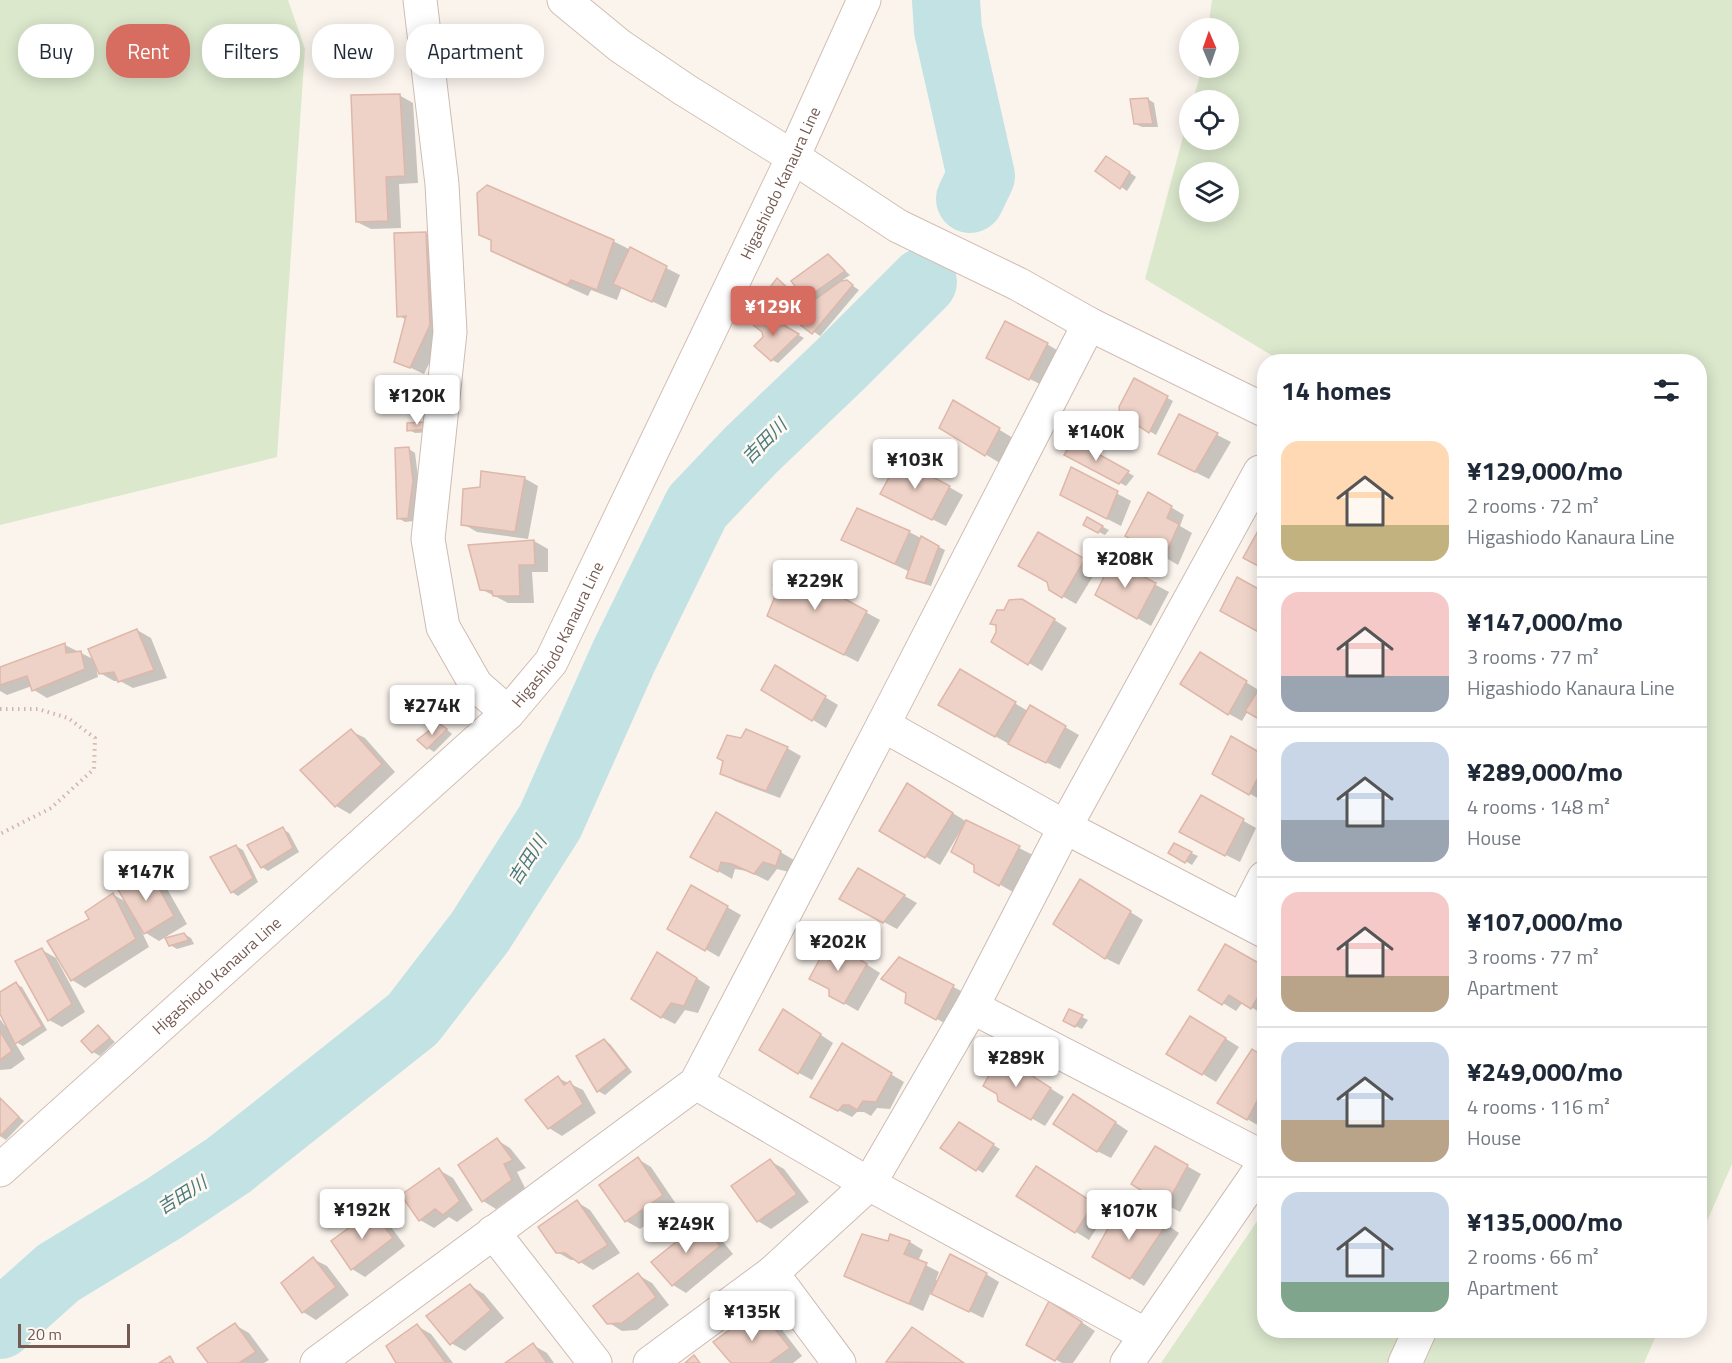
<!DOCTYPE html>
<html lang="en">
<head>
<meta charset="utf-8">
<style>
  body { margin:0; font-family:"Titillium Web","Noto Sans JP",sans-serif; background:#f2f2f3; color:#1f2937; height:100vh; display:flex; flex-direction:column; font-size:22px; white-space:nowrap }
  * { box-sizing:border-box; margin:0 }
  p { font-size:20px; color:#747a83 }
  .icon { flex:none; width:33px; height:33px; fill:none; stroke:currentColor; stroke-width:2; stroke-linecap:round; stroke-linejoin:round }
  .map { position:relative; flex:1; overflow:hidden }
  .sheet { position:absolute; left:1257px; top:354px; width:450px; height:984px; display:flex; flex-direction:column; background:#fff; border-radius:24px; box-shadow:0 3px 15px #0003 }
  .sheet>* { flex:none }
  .guide { position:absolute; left:18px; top:24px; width:570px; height:54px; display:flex; gap:12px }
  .needle { width:39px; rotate:358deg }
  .buttons { position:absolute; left:1179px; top:18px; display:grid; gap:12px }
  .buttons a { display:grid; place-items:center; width:60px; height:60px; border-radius:50%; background:#fff; box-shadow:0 3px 15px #0003; font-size:30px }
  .scale { position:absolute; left:18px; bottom:15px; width:112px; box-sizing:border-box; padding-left:6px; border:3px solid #755a51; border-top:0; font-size:16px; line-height:21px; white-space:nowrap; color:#755a51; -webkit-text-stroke:4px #fef8f3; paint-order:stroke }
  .price { position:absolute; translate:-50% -51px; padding:0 14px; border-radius:6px; background:#fff; color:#222; font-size:20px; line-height:39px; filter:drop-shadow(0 2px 3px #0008) }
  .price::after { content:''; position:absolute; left:50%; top:36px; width:18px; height:14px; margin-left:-9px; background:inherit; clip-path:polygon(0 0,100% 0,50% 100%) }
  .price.active { background:#d76c60; color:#fff }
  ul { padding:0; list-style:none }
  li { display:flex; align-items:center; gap:18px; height:150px; padding:0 24px }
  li+li { border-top:2px solid #e0e1e3 }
  li span { display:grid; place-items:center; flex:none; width:168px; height:120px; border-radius:18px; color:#555 }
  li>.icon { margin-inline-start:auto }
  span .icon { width:72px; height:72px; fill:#fffc; stroke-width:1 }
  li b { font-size:26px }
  h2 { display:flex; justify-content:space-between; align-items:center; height:72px; padding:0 24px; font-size:26px }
  .pill { padding:0 21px; border-radius:24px; background:#fff; box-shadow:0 3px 15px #0003; font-size:21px; line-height:54px }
  .pill.active { background:#d76c60; color:#fff }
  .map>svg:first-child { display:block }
</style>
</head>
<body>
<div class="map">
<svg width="1732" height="1363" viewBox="0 0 1732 1363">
  <rect width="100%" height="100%" fill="#fbf4ed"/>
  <g fill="#dbe8cc" fill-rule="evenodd">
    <path d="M0 0H288L305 49 277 457 0 525Z"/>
    <path d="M1212 0H1732V1164L1700 1237V362L1281 361 1145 279 1189 114 1190 140H1228V100H1193L1202 68H1228V28H1208ZM1190 172H1228V212H1190Z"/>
    <path d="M1264 1211V1330L1658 1331 1644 1363H1161Z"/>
  </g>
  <g fill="#0003">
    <path d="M399 95 413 103 418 183 399 184 401 228 371 229 357 222Z"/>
    <path d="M1148 99 1154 103 1158 127H1142L1135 124Z"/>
    <path d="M1113 161 1136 177 1127 191 1097 170Z"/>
    <path d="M426 233 439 241 444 333 424 374 396 361 407 320 399 316Z"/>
    <path d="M480 234 613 241 680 275 666 308 622 287 617 300 591 290 588 296 513 262 492 250 493 241Z"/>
    <path d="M828 256 850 275 838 283 847 282 859 290 820 336 800 322 814 303 806 298Z"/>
    <path d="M777 280 801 299 786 314 763 300Z"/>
    <path d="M763 315 804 338 778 363 772 360 764 338Z"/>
    <path d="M1047 344 1060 352 1044 386 1001 365Z"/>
    <path d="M1134 380 1173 401 1156 435 1121 414Z"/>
    <path d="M953 402 1013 438 1000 463 941 428Z"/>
    <path d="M1180 416 1231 442 1209 479 1173 461Z"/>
    <path d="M409 424 433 432 415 433 409 430Z"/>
    <path d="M1073 442 1134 476 1126 486 1072 458Z"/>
    <path d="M409 449 415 453 419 485 414 521 405 522 398 518Z"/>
    <path d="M1071 469 1131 501 1121 526 1076 503Z"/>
    <path d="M524 478 538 486 528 539 477 532 463 524Z"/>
    <path d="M949 487 963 495 946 526 895 501Z"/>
    <path d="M1149 494 1184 515 1180 526 1192 533 1178 565 1127 535Z"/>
    <path d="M1087 519 1109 530 1105 535 1091 528Z"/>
    <path d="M1264 523V568L1245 557Z"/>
    <path d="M909 532 945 550 931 586 914 581 908 577 910 572 843 540Z"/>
    <path d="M1039 534 1098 568 1076 604 1050 589Z"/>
    <path d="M534 541 548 549V572H532L534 603H508L481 589 470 546Z"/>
    <path d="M1113 562 1169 592 1151 626 1097 595Z"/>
    <path d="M785 568 880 620 858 662 782 623 780 589Z"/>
    <path d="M1238 579 1264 594V634L1222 610Z"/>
    <path d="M1036 608 1067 628 1042 671 1029 663 998 627 992 624Z"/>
    <path d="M137 630 151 638 167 678 133 688 120 681H114L100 673 96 667 98 677 47 698 34 690 32 686 7 695 0 691V668L65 645 95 660Z"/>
    <path d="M1214 662 1260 691 1264 683V721L1248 711 1242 721 1229 714Z"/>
    <path d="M960 671 1028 711 1030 707 1079 735 1060 769 1009 744 940 705Z"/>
    <path d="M789 675 838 705 826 728 763 689Z"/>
    <path d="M445 728 452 734 434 752 428 748Z"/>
    <path d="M351 731 365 738 395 772 350 814 336 806Z"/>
    <path d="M1231 738 1264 757V798L1263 801 1214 774Z"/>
    <path d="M787 748 801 756 780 798 735 781 722 773Z"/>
    <path d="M921 793 967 822 1033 855 1013 892 990 879 975 865 961 830 940 865 881 830Z"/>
    <path d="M1201 797 1256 828 1240 862 1194 839Z"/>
    <path d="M716 814 794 860 789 872 777 869 768 881 747 871 735 869 732 879 692 856Z"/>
    <path d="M283 829 289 833 299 852 268 871 262 867Z"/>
    <path d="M1174 845 1198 856 1192 865 1170 852Z"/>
    <path d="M236 846 243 850 258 882 238 896 232 892Z"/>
    <path d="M859 870 917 903 897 929 854 906Z"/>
    <path d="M149 872 162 880 187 924 159 941 141 930 149 947 85 988 72 980 91 920 114 895 128 903Z"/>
    <path d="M692 887 741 915 719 957 669 928Z"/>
    <path d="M1094 889 1143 920 1119 965 1105 958Z"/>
    <path d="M184 934 191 938 194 944 177 949 170 945Z"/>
    <path d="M1226 946 1264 968V1015L1243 1002 1236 1011 1200 989Z"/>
    <path d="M42 950 56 958 85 1012 62 1027 49 1020Z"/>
    <path d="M844 950 880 973 858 1011 830 995Z"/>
    <path d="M899 959 967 994 950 1026 920 1010Z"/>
    <path d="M671 961 710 987 698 1013 685 1010 675 1024 661 1017Z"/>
    <path d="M16 984 22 987 47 1030 23 1046 14 1041 25 1059 11 1069 0 1070V1019L5 1026 8 1025 0 1011V994Z"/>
    <path d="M1070 1011 1088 1020 1082 1029 1071 1024Z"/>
    <path d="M797 1019 833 1043 812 1080 799 1073Z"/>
    <path d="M1204 1025 1239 1047 1216 1082 1168 1053Z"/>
    <path d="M98 1027 115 1042 100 1056 93 1052 83 1041Z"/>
    <path d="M604 1040 610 1044 632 1072 605 1095 598 1091 578 1057Z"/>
    <path d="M842 1045 904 1082 890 1109 877 1108 871 1116 864 1112H857L852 1117 826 1104Z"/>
    <path d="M1252 1051 1264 1058V1120L1261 1127 1219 1103Z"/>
    <path d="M1014 1065 1064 1097 1045 1126 1000 1100Z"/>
    <path d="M558 1078 583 1090 596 1113 562 1136 549 1128Z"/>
    <path d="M0 1100 24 1121 6 1140 0 1136Z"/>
    <path d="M1087 1103 1128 1131 1111 1158 1097 1151Z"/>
    <path d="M959 1124 1000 1149 983 1173 942 1148Z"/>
    <path d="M497 1140 510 1148 526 1168 517 1172 525 1188 496 1209 483 1201Z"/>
    <path d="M1155 1148 1201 1174 1180 1212 1167 1205Z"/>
    <path d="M638 1159 651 1167 676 1204 640 1229 626 1221Z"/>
    <path d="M770 1161 784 1169 809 1202 771 1229 758 1221Z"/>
    <path d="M439 1170 453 1178 473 1210 457 1222 449 1217 434 1228 420 1220Z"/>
    <path d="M1050 1176 1107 1212 1089 1240 1018 1196Z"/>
    <path d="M577 1202 590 1210 620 1253 593 1270 577 1260H571L557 1252Z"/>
    <path d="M1147 1211 1179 1233 1144 1286 1095 1256Z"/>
    <path d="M372 1212 386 1220 405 1246 365 1277 352 1269Z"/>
    <path d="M701 1224 715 1232 733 1254 686 1293 673 1285Z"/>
    <path d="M891 1236 910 1242 923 1250 918 1261 939 1272 936 1280 938 1281 986 1274 999 1282 983 1318 931 1292 923 1311 846 1275 889 1243Z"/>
    <path d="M313 1259 327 1266 349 1295 316 1320 303 1312Z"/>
    <path d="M638 1275 652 1283 669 1305 637 1330 622 1331 608 1322Z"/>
    <path d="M471 1286 484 1294 504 1318 465 1351 451 1343Z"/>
    <path d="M1063 1310 1095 1331 1073 1363H1062L1028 1344Z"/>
    <path d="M762 1314 776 1322 802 1356 793 1363H733Z"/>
    <path d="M235 1325 249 1333 269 1360 264 1363H210Z"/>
    <path d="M417 1326 431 1334 453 1363H397Z"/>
    <path d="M926 1337 964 1363 888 1362Z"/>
    <path d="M533 1345 547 1353 554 1363H508Z"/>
  </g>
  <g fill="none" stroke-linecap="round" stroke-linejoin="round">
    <g stroke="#c3e2e3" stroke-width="68">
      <path d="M946 0 948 30 981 176 970 199"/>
      <path d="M0 1325 58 1273 163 1209 229 1165 413 1019 480 932 550 822 624 656 697 507 751 450 841 364 923 282"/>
    </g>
  </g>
  <g fill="#eed2c7" stroke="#dfb7a9" stroke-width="1.5">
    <path d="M400 94 405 176 386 177 388 221 356 222 351 95Z"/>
    <path d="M1148 98 1153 124H1134L1130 99Z"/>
    <path d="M1106 156 1130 172 1120 189 1095 171Z"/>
    <path d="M487 185 614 240 597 290 571 280 567 285 491 251V240L479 235 477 193Z"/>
    <path d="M426 232 430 325 410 368 394 362 406 316 397 317 394 233Z"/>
    <path d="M630 247 667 266 652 302 613 284Z"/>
    <path d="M828 254 845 271 805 299 791 281Z"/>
    <path d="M777 278 795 295 779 311 760 300Z"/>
    <path d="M847 280 853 285 812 334 798 323 813 301 841 281Z"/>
    <path d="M763 313 799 334 771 361 754 346 763 337 762 332 753 325Z"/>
    <path d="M1005 321 1048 343 1029 380 986 358Z"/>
    <path d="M1134 378 1168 396 1149 433 1120 414 1119 407Z"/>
    <path d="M953 400 1000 428 985 456 939 428Z"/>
    <path d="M1179 414 1218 433 1195 472 1158 454Z"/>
    <path d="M426 422 427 429 407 431V423Z"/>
    <path d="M1073 440 1129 471 1119 484 1064 455Z"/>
    <path d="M409 447 413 481 408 518 397 519 395 448Z"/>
    <path d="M899 459 950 486 932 520 880 494Z"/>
    <path d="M1071 467 1118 491 1107 519 1060 495Z"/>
    <path d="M481 471 525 477 515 532 461 525 463 489 480 487Z"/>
    <path d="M1148 492 1172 506 1167 518 1179 524 1164 558 1125 536Z"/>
    <path d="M857 508 910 531 895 564 841 540Z"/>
    <path d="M1087 517 1103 526 1098 533 1083 525Z"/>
    <path d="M1264 520V569L1243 558Z"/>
    <path d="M1038 532 1085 559 1062 598 1049 590 1047 582 1018 566Z"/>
    <path d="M921 536 939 546 925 583 906 578Z"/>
    <path d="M534 540 535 565H519L520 596H493L492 591 480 590 468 545Z"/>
    <path d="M1112 560 1156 583 1137 619 1095 595Z"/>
    <path d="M785 566 867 611 844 655 767 616 778 589 773 585Z"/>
    <path d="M1237 577 1264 592V635L1220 611Z"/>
    <path d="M1022 599 1055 619 1028 665 991 642 996 632V625L990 624 997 610H1004L1009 600Z"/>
    <path d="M137 629 154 670 118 682 114 672 99 674 88 649Z"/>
    <path d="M65 643 66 653 81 651 85 669 32 691 27 676 0 685V667Z"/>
    <path d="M1200 652 1247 681 1228 715 1180 684Z"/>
    <path d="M775 665 826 696 812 721 761 690Z"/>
    <path d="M960 669 1016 702 995 737 938 705Z"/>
    <path d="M1264 681V722L1245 711Z"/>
    <path d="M1030 705 1066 726 1046 763 1008 744Z"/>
    <path d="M439 723 447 729 427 749 417 740Z"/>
    <path d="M351 729 382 764 335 807 300 770Z"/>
    <path d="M746 729 788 747 766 791 720 774 723 761 717 758 727 735 741 738Z"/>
    <path d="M1231 736 1264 755V766L1249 795 1212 774Z"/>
    <path d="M907 783 953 813 925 858 879 831Z"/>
    <path d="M1201 795 1244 819 1225 856 1179 832Z"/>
    <path d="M716 812 781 851 776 866 763 862 754 874 732 864 721 862 718 872 690 857Z"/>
    <path d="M966 820 1020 846 999 886 974 872V865L951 852Z"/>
    <path d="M283 827 293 848 261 868 247 845Z"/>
    <path d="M1174 843 1192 852 1185 863 1168 853Z"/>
    <path d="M236 845 253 878 231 893 210 857Z"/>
    <path d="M858 868 905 895 883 923 839 899Z"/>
    <path d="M149 870 174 916 144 934 117 888Z"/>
    <path d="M1080 879 1131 911 1105 959 1053 924Z"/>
    <path d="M691 885 728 906 705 951 667 929Z"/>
    <path d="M113 893 136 939 71 981 47 941 89 919 85 912Z"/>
    <path d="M184 933 189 940 169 946 165 938Z"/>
    <path d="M830 940 867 964 844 1004 829 996V989L809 979Z"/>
    <path d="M1225 944 1264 966V986L1251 1009 1229 995 1222 1005 1198 990Z"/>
    <path d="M42 948 72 1004 48 1021 15 961Z"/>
    <path d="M657 952 697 978 684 1006 671 1003 661 1018 631 999Z"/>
    <path d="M899 957 954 985 936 1020 905 1003 906 993 881 979Z"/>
    <path d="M16 982 42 1026 15 1044 0 1014V992Z"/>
    <path d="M783 1009 821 1034 798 1074 759 1050Z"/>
    <path d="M1069 1009 1083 1015 1075 1027 1063 1021Z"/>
    <path d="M1190 1016 1226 1038 1202 1075 1166 1054Z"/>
    <path d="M98 1025 110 1038 92 1053 81 1041Z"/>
    <path d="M0 1031 12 1051 0 1060Z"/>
    <path d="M604 1039 627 1068 597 1092 576 1056Z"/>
    <path d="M842 1043 892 1073 876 1102 863 1101 857 1110 849 1105H843L838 1111 810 1097Z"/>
    <path d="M1252 1049 1264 1057V1088L1247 1120 1217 1103Z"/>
    <path d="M1000 1055 1051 1088 1031 1120 998 1101 997 1094 983 1086Z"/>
    <path d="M558 1076 564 1085 570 1081 583 1104 548 1129 525 1100Z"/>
    <path d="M1073 1094 1116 1122 1097 1152 1053 1124Z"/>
    <path d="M0 1098 19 1117 0 1136Z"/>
    <path d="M959 1122 994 1144 976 1171 940 1148Z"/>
    <path d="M497 1138 513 1160 504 1164 512 1180 482 1202 458 1165Z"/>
    <path d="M1155 1146 1188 1165 1166 1206 1131 1184Z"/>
    <path d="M638 1157 663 1195 625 1222 599 1185Z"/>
    <path d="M770 1159 797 1194 757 1222 731 1186Z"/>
    <path d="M1036 1166 1094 1203 1075 1233 1016 1196Z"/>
    <path d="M439 1168 460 1201 443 1215 435 1209 419 1221 401 1195Z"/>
    <path d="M577 1200 608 1245 579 1263 565 1253H556L538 1227Z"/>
    <path d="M1133 1201 1166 1225 1130 1279 1092 1257 1111 1223 1118 1224Z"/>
    <path d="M372 1211 393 1238 351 1270 331 1241Z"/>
    <path d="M701 1222 720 1246 672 1286 651 1262Z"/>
    <path d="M862 1234 888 1241 890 1234 910 1241 904 1254 927 1263 909 1304 844 1276Z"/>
    <path d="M950 1254 987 1273 969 1312 931 1294Z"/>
    <path d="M313 1257 336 1287 302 1313 281 1283Z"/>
    <path d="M638 1273 656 1297 622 1323 607 1324 593 1306Z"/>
    <path d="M470 1284 491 1310 450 1345 426 1316Z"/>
    <path d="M1049 1301 1082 1322 1055 1361 1026 1345Z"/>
    <path d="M753 1313H762L790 1348 769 1363H731L713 1342Z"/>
    <path d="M235 1323 256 1352 239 1363H208L197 1348Z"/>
    <path d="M417 1324 446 1363H396L386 1346Z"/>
    <path d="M912 1327 964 1363 886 1362Z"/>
    <path d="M533 1343 547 1363H505Z"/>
    <path d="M694 1355 700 1363H685Z"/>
    <path d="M170 1356 174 1363H159Z"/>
  </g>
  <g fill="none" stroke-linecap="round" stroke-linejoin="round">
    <g stroke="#cdbbb3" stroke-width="35">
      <g id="street">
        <path d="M420 0 442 184 450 332 428 539 443 627 476 685 508 713"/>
        <path d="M883 725 1065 827 1264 931"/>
        <path d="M1243 919 1264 878"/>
        <path d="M972 1007 1264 1158"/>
        <path d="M696 1083 869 1184 1146 1335"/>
        <path d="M493 1232 595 1363"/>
        <path d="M772 1273 839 1363"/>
        <path d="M317 1363 696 1083 883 725 1089 324"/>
        <path d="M650 1363 772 1273 869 1184 972 1007 1065 827 1260 472 1264 474"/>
        <path d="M1127 1363 1264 1164"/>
      </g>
    </g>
    <g stroke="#d2bdb3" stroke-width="35">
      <g id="secondary">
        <path d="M564 0 620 46 685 90 793 157 898 226 1018 284 1089 324 1264 410"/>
        <path id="s1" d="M0 1170 508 713 551 662 793 157 864 0"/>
        <path d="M1405 1363 1420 1330"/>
      </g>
    </g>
    <path stroke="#d3b5aa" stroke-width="4" stroke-dasharray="1.5 4.5" stroke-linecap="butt" d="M0 709H38L68 718 95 738 94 769 51 808 0 834"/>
    <use href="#street" stroke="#fff" stroke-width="33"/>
    <use href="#secondary" stroke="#fff" stroke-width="33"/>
  </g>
  <g text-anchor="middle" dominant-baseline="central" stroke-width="5" stroke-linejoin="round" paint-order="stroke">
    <g font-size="16" fill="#755a51" stroke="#fef8f3">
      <text stroke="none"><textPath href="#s1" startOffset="1281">Higashiodo Kanaura Line</textPath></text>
      <text stroke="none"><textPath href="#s1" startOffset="777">Higashiodo Kanaura Line</textPath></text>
      <text stroke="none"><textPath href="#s1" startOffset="291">Higashiodo Kanaura Line</textPath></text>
    </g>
    <g font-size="18" font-style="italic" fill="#497b7e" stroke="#fef8f3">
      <text transform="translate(764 441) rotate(-45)">吉田川</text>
      <text transform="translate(527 860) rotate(-57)">吉田川</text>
      <text transform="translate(182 1195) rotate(-32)">吉田川</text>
    </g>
  </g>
</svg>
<div class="buttons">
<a><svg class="needle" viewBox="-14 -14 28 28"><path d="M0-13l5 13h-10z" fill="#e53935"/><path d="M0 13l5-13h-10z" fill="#747a83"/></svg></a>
<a><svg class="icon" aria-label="locate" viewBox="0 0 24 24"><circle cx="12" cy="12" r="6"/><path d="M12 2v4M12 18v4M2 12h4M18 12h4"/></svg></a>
<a><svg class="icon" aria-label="layers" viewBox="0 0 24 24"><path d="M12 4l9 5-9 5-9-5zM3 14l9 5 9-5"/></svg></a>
</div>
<div class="scale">20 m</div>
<b class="price active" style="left:773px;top:337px">¥129K</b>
<b class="price" style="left:417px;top:426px">¥120K</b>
<b class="price" style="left:1096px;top:462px">¥140K</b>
<b class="price" style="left:915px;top:490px">¥103K</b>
<b class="price" style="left:1125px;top:589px">¥208K</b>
<b class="price" style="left:815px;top:611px">¥229K</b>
<b class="price" style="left:432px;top:736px">¥274K</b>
<b class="price" style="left:146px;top:902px">¥147K</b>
<b class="price" style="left:838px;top:972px">¥202K</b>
<b class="price" style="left:1016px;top:1088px">¥289K</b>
<b class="price" style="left:362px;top:1240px">¥192K</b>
<b class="price" style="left:1129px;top:1241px">¥107K</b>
<b class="price" style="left:686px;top:1254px">¥249K</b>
<b class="price" style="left:752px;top:1342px">¥135K</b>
<div class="guide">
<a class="pill">Buy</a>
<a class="pill active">Rent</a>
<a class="pill">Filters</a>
<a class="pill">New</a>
<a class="pill">Apartment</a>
</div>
<section class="sheet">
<h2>14 homes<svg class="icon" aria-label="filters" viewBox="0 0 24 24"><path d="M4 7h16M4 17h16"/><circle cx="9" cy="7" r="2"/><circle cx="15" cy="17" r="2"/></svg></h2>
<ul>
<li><span style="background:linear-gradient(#ffd9b3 70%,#c2b280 0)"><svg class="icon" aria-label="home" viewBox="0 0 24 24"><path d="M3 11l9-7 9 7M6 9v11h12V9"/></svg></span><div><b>¥129,000/mo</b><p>2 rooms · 72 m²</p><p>Higashiodo Kanaura Line</p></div></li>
<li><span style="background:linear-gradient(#f6c9c9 70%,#9aa5b1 0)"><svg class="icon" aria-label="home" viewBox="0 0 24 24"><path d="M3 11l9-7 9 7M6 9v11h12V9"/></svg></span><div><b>¥147,000/mo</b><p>3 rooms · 77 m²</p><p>Higashiodo Kanaura Line</p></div></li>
<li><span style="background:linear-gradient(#c9d6e8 65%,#9aa5b1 0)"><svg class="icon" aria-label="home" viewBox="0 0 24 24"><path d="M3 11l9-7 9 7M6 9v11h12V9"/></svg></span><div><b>¥289,000/mo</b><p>4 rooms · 148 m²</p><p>House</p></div></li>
<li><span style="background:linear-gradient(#f6c9c9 70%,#b9a48a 0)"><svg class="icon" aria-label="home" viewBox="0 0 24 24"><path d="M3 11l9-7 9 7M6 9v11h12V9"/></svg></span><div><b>¥107,000/mo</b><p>3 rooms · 77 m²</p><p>Apartment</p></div></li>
<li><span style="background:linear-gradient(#c9d6e8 65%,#b9a48a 0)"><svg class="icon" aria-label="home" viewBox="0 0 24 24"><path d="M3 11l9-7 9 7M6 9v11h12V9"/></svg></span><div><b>¥249,000/mo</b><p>4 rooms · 116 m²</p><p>House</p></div></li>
<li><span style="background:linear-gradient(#c9d6e8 75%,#7fa58c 0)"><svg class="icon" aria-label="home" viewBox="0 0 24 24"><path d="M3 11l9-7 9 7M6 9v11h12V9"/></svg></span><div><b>¥135,000/mo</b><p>2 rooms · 66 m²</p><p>Apartment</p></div></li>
</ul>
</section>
</div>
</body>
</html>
